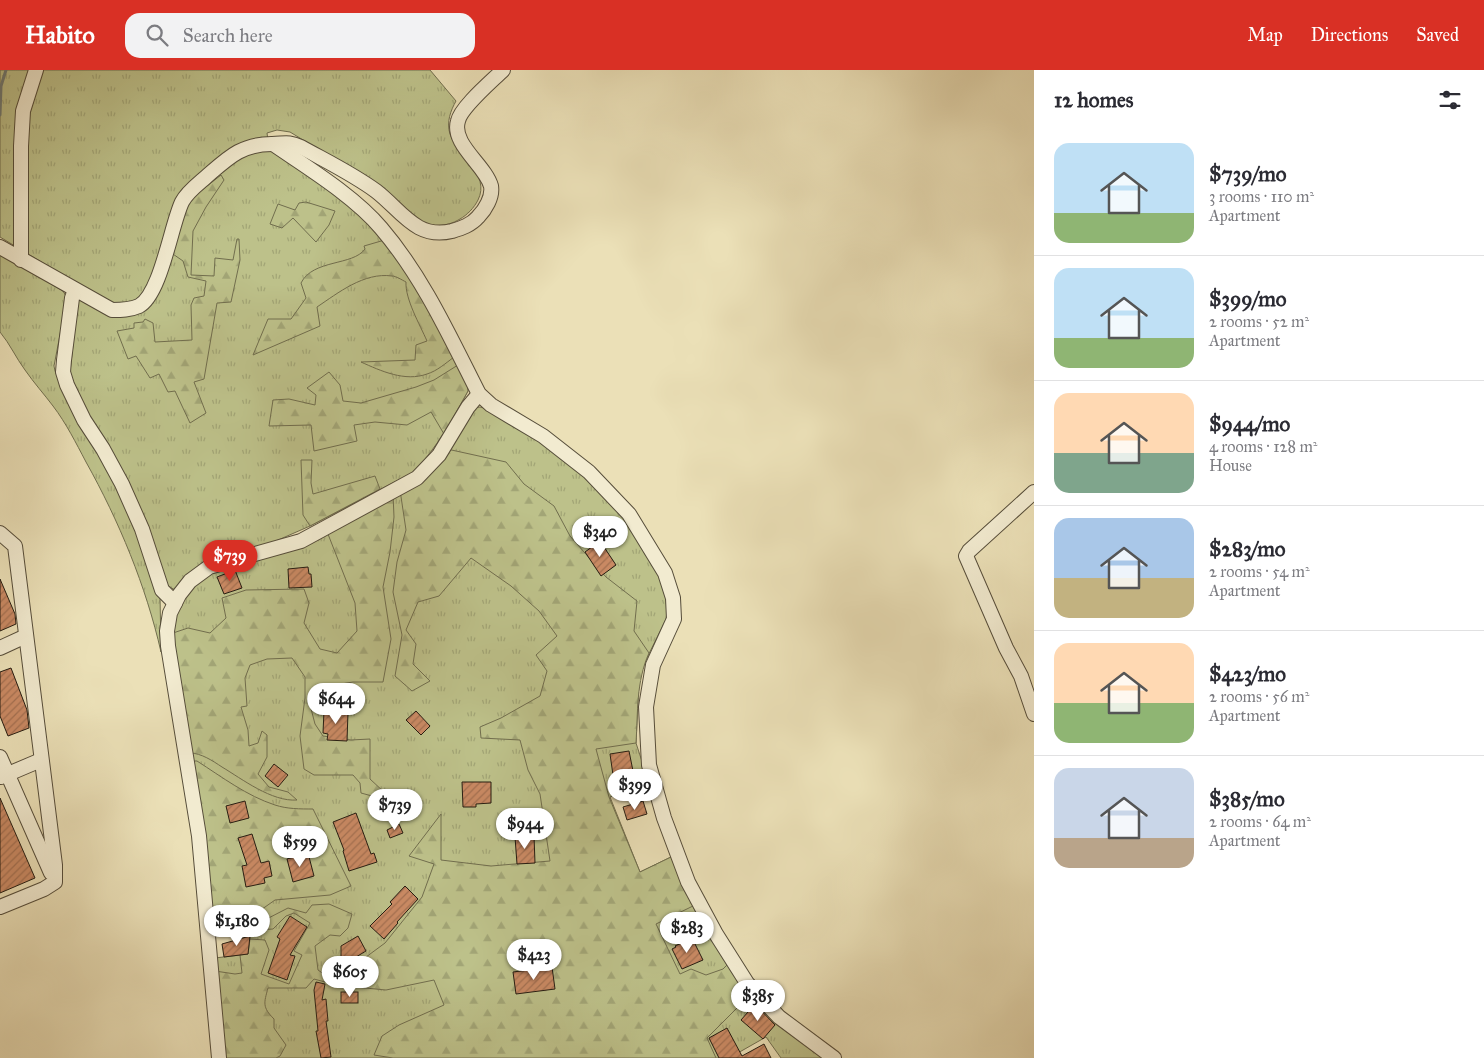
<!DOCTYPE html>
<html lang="en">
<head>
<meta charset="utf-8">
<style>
  body { margin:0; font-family:"IM FELL Great Primer",serif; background:#f2f2f3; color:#2b2b33; height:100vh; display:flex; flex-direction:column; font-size:19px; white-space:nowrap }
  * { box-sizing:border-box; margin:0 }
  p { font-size:16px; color:#7c7c81 }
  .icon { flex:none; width:28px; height:28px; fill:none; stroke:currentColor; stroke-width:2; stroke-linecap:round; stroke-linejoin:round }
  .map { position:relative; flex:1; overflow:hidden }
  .side { display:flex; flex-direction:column; background:#fff; width:450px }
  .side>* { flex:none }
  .price { position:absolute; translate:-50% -42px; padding:0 11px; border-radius:18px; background:#fff; color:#222; font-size:16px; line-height:32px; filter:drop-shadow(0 1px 2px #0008) }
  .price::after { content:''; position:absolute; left:50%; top:30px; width:15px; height:11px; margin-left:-8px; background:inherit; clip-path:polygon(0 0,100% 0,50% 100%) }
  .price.current { background:#d93025; color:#fff }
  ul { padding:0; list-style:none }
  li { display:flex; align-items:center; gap:15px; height:125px; padding:0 20px }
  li+li { border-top:1px solid #e1e1e2 }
  li span { display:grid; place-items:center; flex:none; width:140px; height:100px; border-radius:15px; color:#555 }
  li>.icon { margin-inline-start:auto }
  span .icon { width:60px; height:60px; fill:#fffc; stroke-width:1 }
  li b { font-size:21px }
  h2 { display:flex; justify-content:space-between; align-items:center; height:60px; padding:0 20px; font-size:21px }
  header { display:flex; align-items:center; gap:30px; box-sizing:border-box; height:70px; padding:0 25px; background:#d93025; color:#fff }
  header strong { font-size:24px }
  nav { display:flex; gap:28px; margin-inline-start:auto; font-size:18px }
  .search { width:350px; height:45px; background:#f2f2f3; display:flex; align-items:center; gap:12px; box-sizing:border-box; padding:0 18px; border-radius:15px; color:#7c7c81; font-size:19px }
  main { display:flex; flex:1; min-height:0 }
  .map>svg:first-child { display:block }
</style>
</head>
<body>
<header>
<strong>Habito</strong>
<div class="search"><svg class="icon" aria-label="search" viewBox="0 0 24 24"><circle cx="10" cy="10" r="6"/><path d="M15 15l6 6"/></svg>Search here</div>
<nav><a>Map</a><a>Directions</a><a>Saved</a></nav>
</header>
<main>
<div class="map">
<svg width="1034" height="988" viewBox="0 0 1034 988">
  <defs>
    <pattern id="grass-tufts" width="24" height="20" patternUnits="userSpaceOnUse" patternTransform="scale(1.25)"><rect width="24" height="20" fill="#bdc18a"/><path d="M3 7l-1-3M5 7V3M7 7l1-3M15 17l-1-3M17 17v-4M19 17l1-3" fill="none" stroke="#a2a576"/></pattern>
    <pattern id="forest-firs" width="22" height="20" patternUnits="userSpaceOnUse" patternTransform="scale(1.25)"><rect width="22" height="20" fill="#bdc18a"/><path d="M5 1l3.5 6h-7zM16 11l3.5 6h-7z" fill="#a2a576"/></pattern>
    <pattern id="building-hatch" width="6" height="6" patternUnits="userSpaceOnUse" patternTransform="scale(1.25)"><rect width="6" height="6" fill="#ca8a64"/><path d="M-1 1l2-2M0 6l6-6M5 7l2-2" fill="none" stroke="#a47051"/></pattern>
  </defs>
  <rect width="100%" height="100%" fill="#ebe0b7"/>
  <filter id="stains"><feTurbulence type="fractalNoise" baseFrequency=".004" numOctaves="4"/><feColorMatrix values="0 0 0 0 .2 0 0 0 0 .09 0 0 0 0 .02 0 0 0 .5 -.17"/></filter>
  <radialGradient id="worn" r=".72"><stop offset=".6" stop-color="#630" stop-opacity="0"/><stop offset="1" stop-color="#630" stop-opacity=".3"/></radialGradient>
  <g fill="url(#grass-tufts)" stroke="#716e4e">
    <path d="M0 0H430L456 31C451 40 446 52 450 64 457 86 491 104 478 130 474 138 467 145 460 149 445 158 431 157 416 150L326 84 290 62 277 60 267 63 269 78 347 131 401 185 467 313 468 321C453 350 436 378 414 402L310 456 269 474 175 520 165 514 87 350 70 302 78 230H81L86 219 0 167Z"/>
    <path d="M0 183 63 221 67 228 54 296 55 301 79 350 104 386 140 463 160 525 161 582C146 516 119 451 86 392 76 373 66 353 53 336 44 324 34 313 25 300 16 288 10 274 0 262Z"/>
    <path d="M480 337 488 339 567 388 619 438 658 504 666 520 668 534 666 549 643 596 639 611 636 673 649 713 610 727 640 802 671 787 698 847 748 927 789 960 831 988H781L766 967 729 988H217L215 888 248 884 251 857 248 849 215 867 173 563C175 537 189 517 211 503L393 424 473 338Z"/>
  </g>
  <g fill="url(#forest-firs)" stroke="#716e4e">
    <path d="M221 105 224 110 206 137 193 161 191 205 214 206 215 188 233 190 237 169H239L240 190 231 232 217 233 204 309 194 312 206 343 190 353 175 321 168 322 159 304 150 308 136 286 128 289 117 261 134 258V253L143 252 145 249 153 253 155 272 192 270 191 235 194 228 204 226 206 211 188 207 183 191 170 182 188 131Z"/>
    <path d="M306 132 335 141 329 155 316 172 293 148 282 158 270 154 278 134 295 140 299 133Z"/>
    <path d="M388 169 401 185 454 287C446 293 437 301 427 304 405 312 381 301 361 292L415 290 416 275 427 271C420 255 405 229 406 212 402 210 396 206 392 206 364 202 338 223 317 237L320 256 253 285 268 249H291L306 228 301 213C313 189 353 196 365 179L364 176Z"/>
    <path d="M458 295 467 313 468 321 444 364 431 342 407 355 375 352 354 355 357 371 314 381 311 355 269 356 273 330 289 329 315 335 316 325 307 318 329 302 340 315 343 331 361 333 416 317 434 310Z"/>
    <path d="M447 379 506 392 524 414 554 436 570 466 606 507 637 531 634 561 649 583C636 612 638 642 636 673L596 679 609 727 640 802 671 787 693 836 656 854 680 904 691 899 706 905 723 899 728 894 748 927 707 968 716 988H393L374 985 382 966 399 955 444 935 434 910 386 920 334 915 339 907 385 873 422 827 434 794 409 786 441 744V790L491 796 550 791 540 724 528 700 520 670 481 668 480 657 501 648 540 626 547 601 536 585 557 566 539 541 511 516 471 488 439 526 418 532 406 560 416 574 413 594 430 611 412 621 395 606 402 565 393 522 397 492 406 460 400 420Z"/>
    <path d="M301 390H312L311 413 313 424 375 406 380 419 310 456 303 445Z"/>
    <path d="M393 424 394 447 390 482 383 517 391 569 383 612H353L323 617 309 631 315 654 323 666 351 670 370 669V709L384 722 387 733 381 740 374 739 372 726 361 723 360 713 353 705H314L304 699 300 666 305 628V607L292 588 267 589 250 595 245 608 247 636 241 637 248 660 249 676 258 673 262 661 267 665V687L258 704 269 717 288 722 297 730C272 732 242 709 222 697 213 691 201 683 190 683L173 563 188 558 210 563 226 548 222 528 246 520 304 519 309 533 304 553 320 579 337 583 357 561 355 533 326 459Z"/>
    <path d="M191 691H197C222 707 247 726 275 735 287 739 300 739 313 739L351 816 330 825 275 830 248 849 215 867 211 866Z"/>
    <path d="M329 834 352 844 348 858 340 866 330 865 315 876 318 900 328 907 325 912 314 909 306 918H268C264 933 262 937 274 949V958L286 975 280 986 276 988H217L215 901 235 904 242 903 240 885 248 884 250 869 265 870 269 880 261 904 289 914 302 885 294 881 310 853 294 843 286 846 273 859 257 860 253 856 288 838 306 843 312 835Z"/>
  </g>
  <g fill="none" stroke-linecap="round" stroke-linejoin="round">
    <path stroke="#6e7b76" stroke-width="3" d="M0 45 1 16 6 0"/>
  </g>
  <g fill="url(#building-hatch)" stroke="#251c11">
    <path d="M600 471 616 495 601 506 585 482Z"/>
    <path d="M308 497 309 504H311L312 517 289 518 288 499Z"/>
    <path d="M235 500 242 518 224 524 217 507Z"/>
    <path d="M0 509 15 544 16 554 0 561Z"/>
    <path d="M11 598 27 640 29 658 8 666 0 646V602Z"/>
    <path d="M324 641 348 642 347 671 327 670 328 664 323 663Z"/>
    <path d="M416 641 430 656 421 665 406 650Z"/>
    <path d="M629 681 633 701 613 705 610 684Z"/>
    <path d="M274 694 288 705 278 717 265 706Z"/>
    <path d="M462 712H491V733L476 734V737H463Z"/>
    <path d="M0 728 35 808 0 823Z"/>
    <path d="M245 731 249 748 230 753 226 736Z"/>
    <path d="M643 731 647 744 627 750 623 737Z"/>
    <path d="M356 743 371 784 374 783 377 792 349 801 343 781 344 780 333 752Z"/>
    <path d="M399 754 403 763 390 768 387 760Z"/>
    <path d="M252 764 261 793 269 791 272 806 264 808 265 813 246 817 242 796 247 795 238 768Z"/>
    <path d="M534 766 535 793 517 794 515 767Z"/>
    <path d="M308 783 314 806 293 812 287 789Z"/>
    <path d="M405 816 418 829 397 852 398 853 384 869 370 856 392 834 390 832Z"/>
    <path d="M290 846 307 857 290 885 295 886 287 910 268 903 280 869 277 867Z"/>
    <path d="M250 866 248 884 224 887 222 874Z"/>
    <path d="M358 866 366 881 341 896V876Z"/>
    <path d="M692 868 703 890 682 899 672 879 676 877 675 876Z"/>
    <path d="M552 897 555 919 516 924 513 902Z"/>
    <path d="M316 912 325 914 322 930 326 929 328 951H326L331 987 321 988 316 961H318L314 920Z"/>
    <rect x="341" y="922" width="17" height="11"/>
    <path d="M755 934 775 955 763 969 741 950Z"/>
    <path d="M727 958 742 986 764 974 771 988H719L709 968Z"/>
  </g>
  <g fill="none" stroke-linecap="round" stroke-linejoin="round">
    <g stroke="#564d3a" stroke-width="16">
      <g id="minor">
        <path d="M273 74C308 98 354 126 381 158 423 207 450 267 479 324L491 335 543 366 589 402 629 444 665 503 673 528 674 549 653 595 646 637 649 695 664 748 688 812 716 864 747 913 779 947 834 988"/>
        <path d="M0 177 112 240C121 240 130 240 139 236 161 224 171 155 182 132 187 122 198 114 206 107 228 88 241 74 272 74 284 74 288 71 301 77 326 91 353 104 376 121 401 140 416 170 452 161 462 158 471 155 478 147 485 140 493 127 491 116 485 95 451 74 458 51 461 37 492 11 503 0"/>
        <path d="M21 190V76L23 41 36 0"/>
        <path d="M75 220 72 228 64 290 63 302 67 315 84 350 103 379 122 414 142 459 162 520 175 533"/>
        <path d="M1034 422 969 481 966 486 1006 578 1021 606 1034 644"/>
        <path d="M0 463 15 476 55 795V812L44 819 0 837"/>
        <path d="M0 578 26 566"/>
        <path d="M0 687 51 803"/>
        <path d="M1 707 41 690"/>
        <path d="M219 988 199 766 168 576 167 561 170 543 179 525 190 511 209 497 301 471 417 408 439 385 468 337 479 324"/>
      </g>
    </g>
    <use href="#minor" stroke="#f2ebd0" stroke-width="14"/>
  </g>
  <rect width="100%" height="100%" filter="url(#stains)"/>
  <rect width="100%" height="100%" fill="url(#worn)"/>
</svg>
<b class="price" style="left:600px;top:488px">$340</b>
<b class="price current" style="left:230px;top:512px">$739</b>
<b class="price" style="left:336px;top:655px">$644</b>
<b class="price" style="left:635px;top:741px">$399</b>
<b class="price" style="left:395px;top:761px">$739</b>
<b class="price" style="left:525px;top:780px">$944</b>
<b class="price" style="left:300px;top:798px">$599</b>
<b class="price" style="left:237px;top:877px">$1,180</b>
<b class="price" style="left:687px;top:884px">$283</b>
<b class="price" style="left:534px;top:911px">$423</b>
<b class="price" style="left:350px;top:928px">$605</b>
<b class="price" style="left:758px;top:952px">$385</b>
</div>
<section class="side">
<h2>12 homes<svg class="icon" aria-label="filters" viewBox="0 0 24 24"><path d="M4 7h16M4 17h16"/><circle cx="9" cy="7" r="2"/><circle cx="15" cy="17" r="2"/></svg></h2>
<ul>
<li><span style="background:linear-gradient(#bfe0f5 70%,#8fb573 0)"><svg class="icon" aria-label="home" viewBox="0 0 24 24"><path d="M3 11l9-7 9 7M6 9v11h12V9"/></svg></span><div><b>$739/mo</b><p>3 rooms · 110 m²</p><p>Apartment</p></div></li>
<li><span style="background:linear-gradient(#bfe0f5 70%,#8fb573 0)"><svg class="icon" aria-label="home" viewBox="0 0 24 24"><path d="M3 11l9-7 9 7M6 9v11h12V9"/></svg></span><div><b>$399/mo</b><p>2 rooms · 52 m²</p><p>Apartment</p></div></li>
<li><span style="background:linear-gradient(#ffd9b3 60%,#7fa58c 0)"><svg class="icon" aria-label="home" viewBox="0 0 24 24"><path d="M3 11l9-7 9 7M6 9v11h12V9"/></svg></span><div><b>$944/mo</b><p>4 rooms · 128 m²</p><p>House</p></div></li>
<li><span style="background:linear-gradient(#a9c7e8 60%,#c2b280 0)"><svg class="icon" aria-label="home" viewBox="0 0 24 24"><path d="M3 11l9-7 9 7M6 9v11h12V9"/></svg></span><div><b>$283/mo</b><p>2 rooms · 54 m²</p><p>Apartment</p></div></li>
<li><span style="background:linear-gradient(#ffd9b3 60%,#8fb573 0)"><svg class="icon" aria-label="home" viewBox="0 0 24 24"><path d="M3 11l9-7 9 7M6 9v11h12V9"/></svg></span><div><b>$423/mo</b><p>2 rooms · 56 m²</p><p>Apartment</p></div></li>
<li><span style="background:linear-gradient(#c9d6e8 70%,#b9a48a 0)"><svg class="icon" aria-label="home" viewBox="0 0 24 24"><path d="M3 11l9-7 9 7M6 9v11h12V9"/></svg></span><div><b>$385/mo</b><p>2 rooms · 64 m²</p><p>Apartment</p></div></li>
</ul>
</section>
</main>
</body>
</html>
